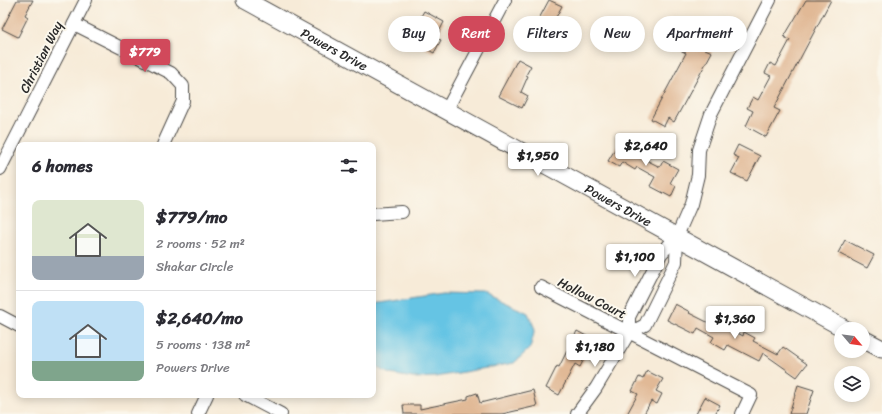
<!DOCTYPE html>
<html lang="en">
<head>
<meta charset="utf-8">
<style>
  body { margin:0; font-family:Sriracha,sans-serif; background:#f7f7f7; color:#2b2b33; height:100vh; display:flex; flex-direction:column; font-size:15px; white-space:nowrap }
  * { box-sizing:border-box; margin:0 }
  p { font-size:13px; color:#7c7c81 }
  .icon { flex:none; width:22px; height:22px; fill:none; stroke:currentColor; stroke-width:2; stroke-linecap:round; stroke-linejoin:round }
  .map { position:relative; flex:1; overflow:hidden }
  .details { position:absolute; left:16px; top:142px; width:360px; height:256px; display:flex; flex-direction:column; background:#fff; border-radius:8px; box-shadow:0 2px 10px #0003 }
  .details>* { flex:none }
  .guide { position:absolute; left:388px; top:16px; width:380px; height:36px; display:flex; gap:8px }
  .needle { width:26px; rotate:119deg }
  .controls { position:absolute; left:834px; top:322px; display:grid; gap:8px }
  .controls a { display:grid; place-items:center; width:36px; height:36px; border-radius:50%; background:#fff; box-shadow:0 2px 10px #0003; font-size:20px }
  .price { position:absolute; translate:-50% -34px; padding:0 9px; border-radius:4px; background:#fff; color:#222; font-size:13px; line-height:26px; filter:drop-shadow(0 1px 2px #0008) }
  .price::after { content:''; position:absolute; left:50%; top:24px; width:12px; height:9px; margin-left:-6px; background:inherit; clip-path:polygon(0 0,100% 0,50% 100%) }
  .price.active { background:#d1495b; color:#fff }
  ul { padding:0; list-style:none }
  li { display:flex; align-items:center; gap:12px; height:100px; padding:0 16px }
  li+li { border-top:1px solid #e1e1e2 }
  li span { display:grid; place-items:center; flex:none; width:112px; height:80px; border-radius:8px; color:#555 }
  li>.icon { margin-inline-start:auto }
  span .icon { width:48px; height:48px; fill:#fffc; stroke-width:1 }
  li b { font-size:17px }
  h2 { display:flex; justify-content:space-between; align-items:center; height:48px; padding:0 16px; font-size:17px }
  .pill { padding:0 14px; border-radius:18px; background:#fff; box-shadow:0 2px 10px #0003; font-size:14px; line-height:36px }
  .pill.active { background:#d1495b; color:#fff }
  .map>svg:first-child { display:block }
</style>
</head>
<body>
<div class="map">
<svg width="882" height="414" viewBox="0 0 882 414">
  <rect width="100%" height="100%" fill="#fbf7ec"/>
  <filter id="ink" filterUnits="userSpaceOnUse"><feTurbulence type="fractalNoise" baseFrequency=".025" numOctaves="2"/><feDisplacementMap in="SourceGraphic" scale="8" xChannelSelector="R" yChannelSelector="G"/><feConvolveMatrix kernelMatrix="1 2 1 2 8 2 1 2 1" color-interpolation-filters="sRGB"/></filter>
  <filter id="wash" filterUnits="userSpaceOnUse"><feTurbulence type="fractalNoise" baseFrequency=".012" numOctaves="4" result="noise"/><feDisplacementMap in="SourceGraphic" scale="16" xChannelSelector="R" yChannelSelector="G"/><feGaussianBlur stdDeviation="0.9" result="paint"/><feColorMatrix in="noise" values="0 0 0 0 0 0 0 0 0 0 0 0 0 0 0 0 0 1.4 0 .05"/><feComposite in="paint" operator="in"/></filter>
  <g filter="url(#wash)">
    <rect width="100%" height="100%" fill="#f7ebd8"/>
    <path fill="#65c4e4" stroke="#487888" d="M444 293 486 294 528 313 535 329 530 348 514 363 436 377 413 378 390 374 373 366V304Z"/>
    <g id="blocks">
      <g fill="#e1b996">
        <path d="M17 0H33L25 15 28 17 18 37 2 29Z"/>
        <path d="M549 0 562 6 554 21 568 28 561 42 534 28Z"/>
        <path d="M806 0H831L774 108 780 111 766 137 746 126 753 111 747 108 753 97 758 100 771 76 765 73 770 63 776 66 790 40 784 37Z"/>
        <path d="M424 11 444 22 436 38 441 40 434 53 408 39Z"/>
        <path d="M691 19 714 31 705 49 712 52 674 122 668 118 664 126 651 119 686 53 676 48Z"/>
        <path d="M518 59 531 66 526 75 528 76 521 92 528 96 522 108 498 96Z"/>
        <path d="M631 140 641 146 637 152 644 156 642 158 660 167 663 161 678 169 670 183 676 186 671 197 650 186 655 177 637 167 635 170 622 162 619 167 608 161 619 143 626 147Z"/>
        <path d="M738 145 760 156 747 181 731 173 739 158 733 155Z"/>
        <path d="M845 240 874 255 867 268 838 253Z"/>
        <path d="M675 304 690 312 689 313 711 324 716 316 729 323 727 327 743 336 744 332 755 338 753 341 778 354 783 347 807 364 797 377 763 353 759 361 728 345 725 350 711 342 714 337 698 328 695 334 667 320Z"/>
        <path d="M577 331 590 338 581 355 585 357 580 367 575 364 559 395 546 388 557 366 559 367Z"/>
        <path d="M647 371 663 379 656 391 662 394 657 404 651 401 644 414H627L638 394 632 391 639 377 643 379Z"/>
        <path d="M798 385 814 390 806 414H789Z"/>
        <path d="M533 390 537 406 502 414H404L403 405H420V409L468 399V396L477 393 480 403Z"/>
        <path d="M705 397 720 405 715 414H696Z"/>
      </g>
    </g>
  </g>
  <g filter="url(#ink)">
    <use href="#blocks" fill-opacity="0" stroke="#4a4845" stroke-width="1"/>
    <g fill="none" stroke-linecap="round" stroke-linejoin="round">
      <g stroke="#4a4845" stroke-width="14">
        <g id="street">
          <path d="M74 24 171 73 183 86V101L163 145"/>
          <path d="M446 111 505 0"/>
          <path d="M0 169 86 0"/>
          <path d="M373 214 402 212"/>
          <path d="M541 287 751 395 742 414"/>
          <path d="M0 316 19 326"/>
          <path d="M629 333V317L661 254 677 236 691 204 698 175 699 150 711 114 770 0"/>
          <path d="M245 395 281 414"/>
          <path d="M198 414 207 395"/>
          <path d="M577 414 596 388 629 333 645 325 676 262 677 236"/>
        </g>
      </g>
      <g stroke="#4a4845" stroke-width="19">
        <g id="secondary">
          <path id="s1" d="M245 0 845 329"/>
          <path d="M863 339 882 349"/>
        </g>
      </g>
      <use href="#street" stroke="#fff" stroke-width="12"/>
      <use href="#secondary" stroke="#fff" stroke-width="17"/>
    </g>
  </g>
  <g text-anchor="middle" dominant-baseline="central" stroke-width="4" stroke-linejoin="round" paint-order="stroke">
    <g font-size="13" fill="#2b2b2b" stroke="#fbf7ec">
      <text stroke="none"><textPath href="#s1" startOffset="102">Powers Drive</textPath></text>
      <text transform="translate(41 57) rotate(-63)">Christian Way</text>
      <text stroke="none"><textPath href="#s1" startOffset="426">Powers Drive</textPath></text>
      <text transform="translate(592 298) rotate(27)">Hollow Court</text>
    </g>
  </g>
</svg>
<div class="controls">
<a><svg class="needle" viewBox="-14 -14 28 28"><path d="M0-13l5 13h-10z" fill="#e53935"/><path d="M0 13l5-13h-10z" fill="#7c7c81"/></svg></a>
<a><svg class="icon" aria-label="layers" viewBox="0 0 24 24"><path d="M12 4l9 5-9 5-9-5zM3 14l9 5 9-5"/></svg></a>
</div>
<b class="price active" style="left:145px;top:73px">$779</b>
<b class="price" style="left:646px;top:167px">$2,640</b>
<b class="price" style="left:538px;top:177px">$1,950</b>
<b class="price" style="left:635px;top:278px">$1,100</b>
<b class="price" style="left:735px;top:340px">$1,360</b>
<b class="price" style="left:595px;top:368px">$1,180</b>
<div class="guide">
<a class="pill">Buy</a>
<a class="pill active">Rent</a>
<a class="pill">Filters</a>
<a class="pill">New</a>
<a class="pill">Apartment</a>
</div>
<section class="details">
<h2>6 homes<svg class="icon" aria-label="filters" viewBox="0 0 24 24"><path d="M4 7h16M4 17h16"/><circle cx="9" cy="7" r="2"/><circle cx="15" cy="17" r="2"/></svg></h2>
<ul>
<li><span style="background:linear-gradient(#dfe7d0 70%,#9aa5b1 0)"><svg class="icon" aria-label="home" viewBox="0 0 24 24"><path d="M3 11l9-7 9 7M6 9v11h12V9"/></svg></span><div><b>$779/mo</b><p>2 rooms · 52 m²</p><p>Shakar Circle</p></div></li>
<li><span style="background:linear-gradient(#bfe0f5 75%,#7fa58c 0)"><svg class="icon" aria-label="home" viewBox="0 0 24 24"><path d="M3 11l9-7 9 7M6 9v11h12V9"/></svg></span><div><b>$2,640/mo</b><p>5 rooms · 138 m²</p><p>Powers Drive</p></div></li>
</ul>
</section>
</div>
</body>
</html>
